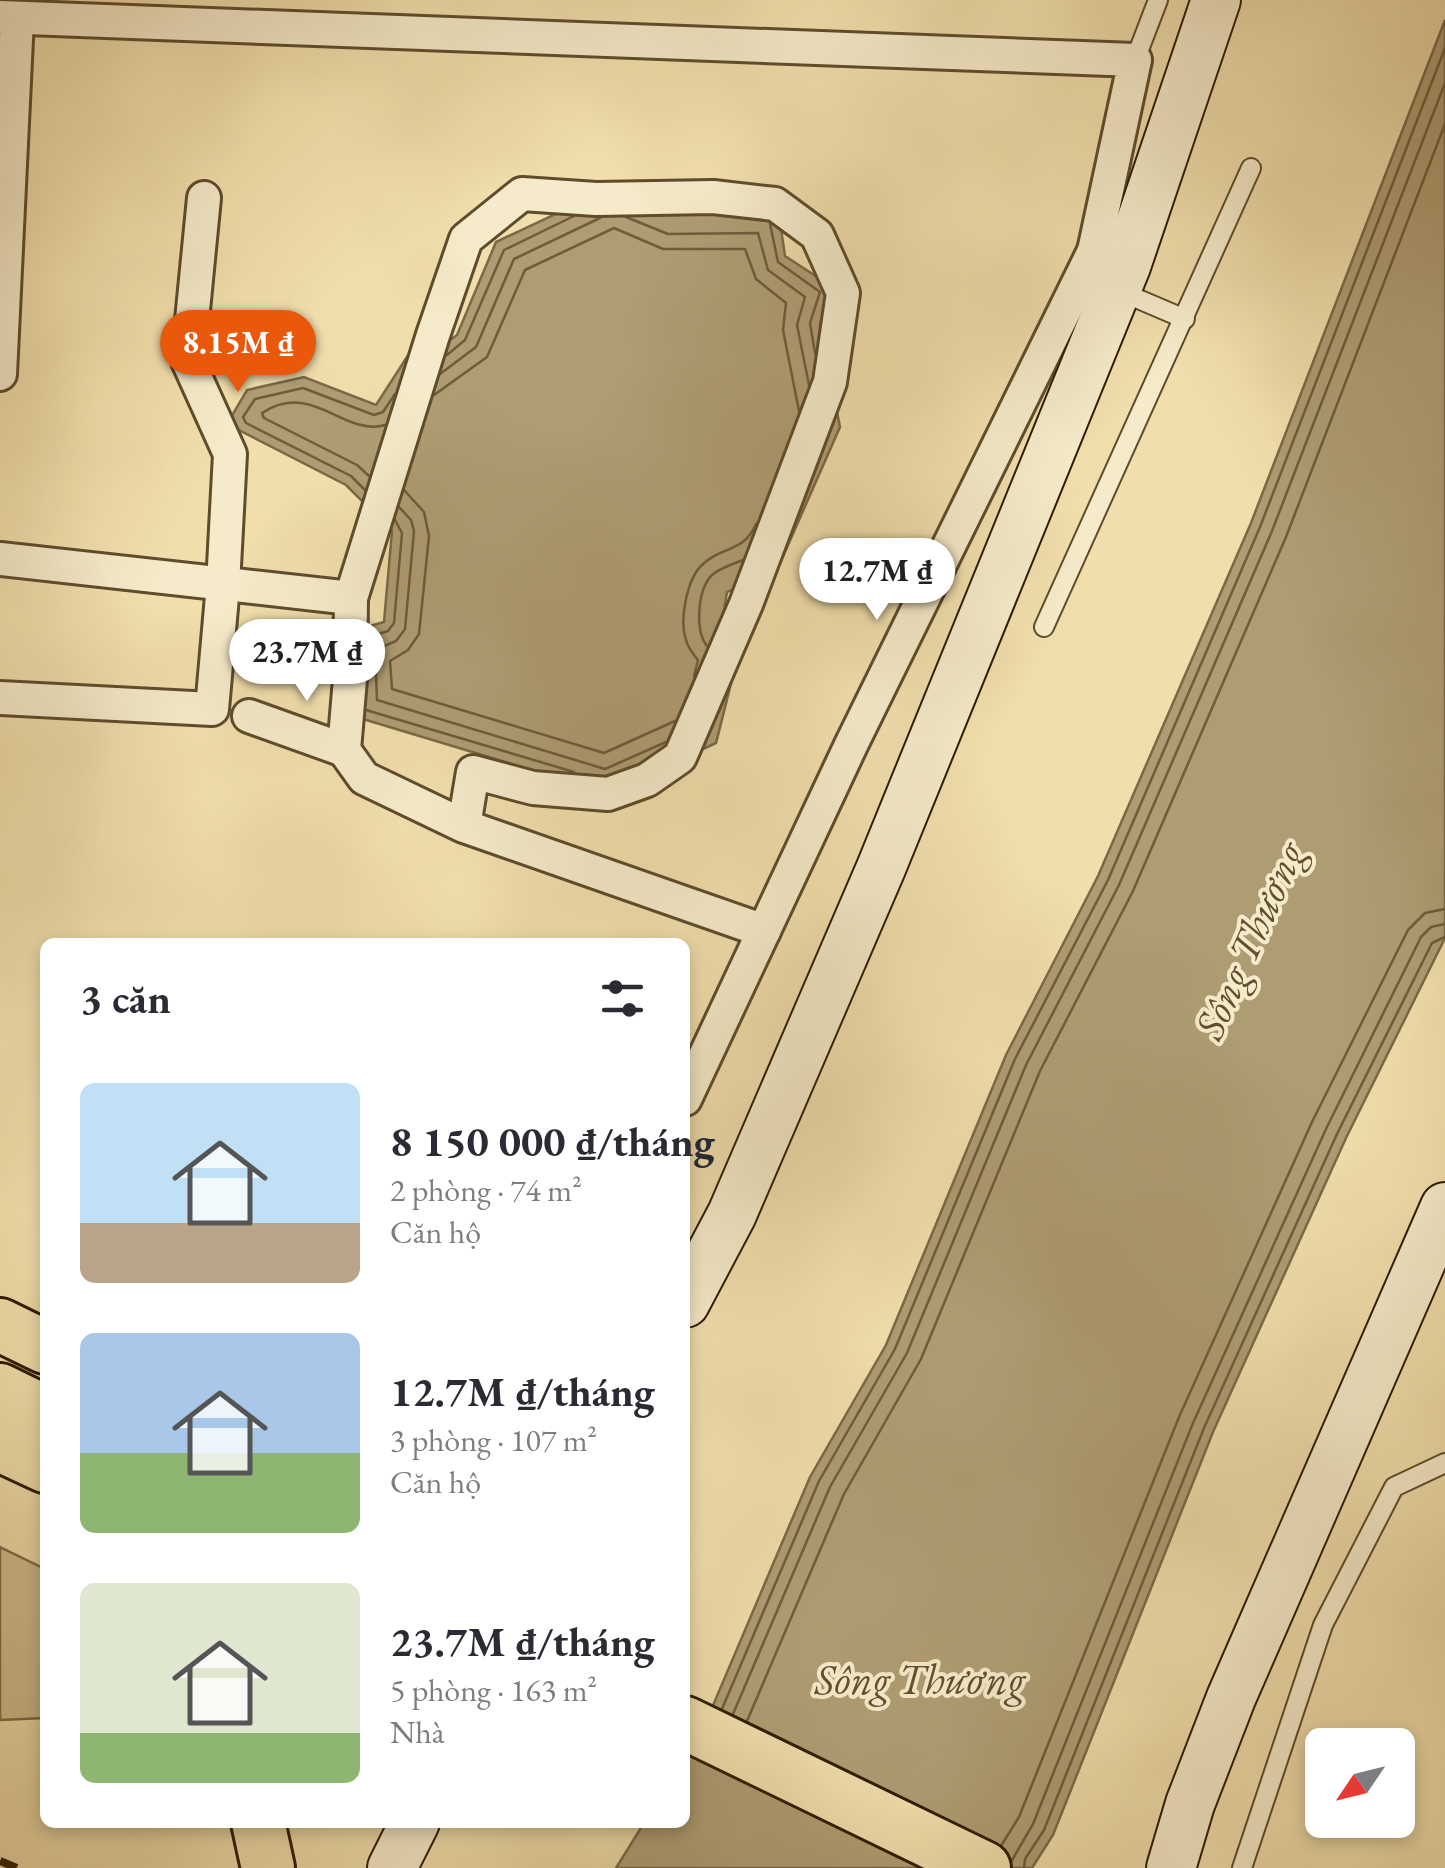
<!DOCTYPE html>
<html lang="vi">
<head>
<meta charset="utf-8">
<style>
  body { margin:0; font-family:"EB Garamond",serif; background:#f2f2f3; color:#2b2b33; height:100vh; display:flex; flex-direction:column; font-size:38px; white-space:nowrap }
  * { box-sizing:border-box; margin:0 }
  p { font-size:32px; color:#7c7c81 }
  .icon { flex:none; width:55px; height:55px; fill:none; stroke:currentColor; stroke-width:2; stroke-linecap:round; stroke-linejoin:round }
  .map { position:relative; flex:1; overflow:hidden }
  .panel { position:absolute; left:40px; top:938px; width:650px; height:890px; display:flex; flex-direction:column; background:#fff; border-radius:15px; box-shadow:0 5px 15px #0003 }
  .panel>* { flex:none }
  .needle { width:65px; rotate:235deg }
  .fabs { position:absolute; left:1305px; top:1728px; display:grid; gap:20px }
  .fabs a { display:grid; place-items:center; width:110px; height:110px; border-radius:15px; background:#fff; box-shadow:0 5px 15px #0003; font-size:50px }
  .price { position:absolute; translate:-50% -85px; padding:0 22px; border-radius:35px; background:#fff; color:#222; font-size:32px; line-height:65px; filter:drop-shadow(0 2px 5px #0008) }
  .price::after { content:''; position:absolute; left:50%; top:60px; width:30px; height:22px; margin-left:-15px; background:inherit; clip-path:polygon(0 0,100% 0,50% 100%) }
  .price.active { background:#ea580c; color:#fff }
  ul { padding:0; list-style:none }
  li { display:flex; align-items:center; gap:30px; height:250px; padding:0 40px }
  li span { display:grid; place-items:center; flex:none; width:280px; height:200px; border-radius:15px; color:#555 }
  li>.icon { margin-inline-start:auto }
  span .icon { width:120px; height:120px; fill:#fffc; stroke-width:1 }
  li b { font-size:42px }
  h2 { display:flex; justify-content:space-between; align-items:center; height:120px; padding:0 40px; font-size:42px }
  .map>svg:first-child { display:block }
</style>
</head>
<body>
<div class="map">
<svg width="1445" height="1868" viewBox="0 0 1445 1868">
  <rect width="100%" height="100%" fill="#f0deac"/>
  <filter id="stains"><feTurbulence type="fractalNoise" baseFrequency=".002" numOctaves="4"/><feColorMatrix values="0 0 0 0 .2 0 0 0 0 .09 0 0 0 0 .02 0 0 0 .5 -.17"/></filter>
  <radialGradient id="worn" r=".72"><stop offset=".6" stop-color="#630" stop-opacity="0"/><stop offset="1" stop-color="#630" stop-opacity=".3"/></radialGradient>
  <path fill="#cfbd8f" stroke="#7e6c48" stroke-width="2.5" d="M0 1547 45 1569V1718L0 1720Z"/>
  <g fill="#ae9c72" stroke="#7a6945" stroke-width="2.5">
    <path d="M1445 20V938L1346 1138 1213 1432 1053 1835 1032 1868H616L644 1823 685 1822V1757L703 1729 810 1477 886 1345 1006 1055 1098 876 1251 523Z"/>
    <path d="M613 187 778 208 785 256 834 288 820 324 840 427 777 570 727 592 721 629 742 640 716 743 608 793 353 716 352 631 384 622 392 531 346 485 227 424 247 390 304 377 376 405 407 357 422 360 457 335 496 242Z"/>
  </g>
  <g fill="none" stroke-linecap="round" stroke-linejoin="round">
    <g stroke="#6e5c3a" stroke-width="2.5">
      <path d="M626 217 668 234 758 233 768 270 805 297 797 325 809 385"/>
      <path d="M770 224 778 262 820 292 810 323 815 353"/>
      <path d="M447 355 465 340 504 250 574 216"/>
      <path d="M440 374 476 347 514 259 600 218"/>
      <path d="M434 395 487 357 525 270 614 228 663 249H745L756 279 786 303 783 330 799 411"/>
      <path d="M369 476 357 465 264 418 262 413C312 380 344 437 385 425"/>
      <path d="M365 490 351 476 246 423 243 417 255 399 303 388 374 415 383 412 395 394"/>
      <path d="M404 490 424 512 429 536 419 634 408 650 390 661 392 689 604 753 675 721"/>
      <path d="M399 507 411 520 414 531 405 629 396 641 375 650 377 700 605 769 666 742"/>
      <path d="M369 637 388 631 394 623 402 533 395 520"/>
      <path d="M707 646C695 631 697 590 712 575 720 568 733 564 743 560"/>
      <path d="M694 676 698 660C693 654 688 648 686 640 679 620 687 579 702 565 722 545 743 554 756 524"/>
      <path d="M366 710 574 772"/>
      <path d="M722 1709 819 1481 895 1349 1015 1059 1108 880 1260 527 1445 48"/>
      <path d="M733 1714 830 1487 907 1353 1026 1065 1119 885 1272 531 1445 83"/>
      <path d="M747 1721 844 1494 921 1359 1040 1071 1133 891 1286 537 1445 124"/>
      <path d="M1001 1846 1019 1817 1179 1417 1312 1122 1408 930 1425 913 1445 909"/>
      <path d="M1011 1862 1033 1824 1193 1423 1326 1129 1421 937 1431 927 1445 924"/>
      <path d="M1024 1868 1025 1859 1044 1830 1204 1428 1337 1134 1432 943 1445 937"/>
    </g>
    <g stroke="#5e4c2c" stroke-width="22">
      <g id="lane">
        <path d="M1135 60 1158 0"/>
        <path d="M1117 290 1185 319"/>
        <path d="M1044 627 1251 168"/>
        <path d="M1242 1868 1323 1625 1394 1487 1445 1463"/>
      </g>
    </g>
    <g stroke="#5e4c2c" stroke-width="38">
      <g id="street">
        <path d="M0 17 1135 60 1094 251"/>
        <path d="M0 374 17 18"/>
        <path d="M0 559 351 598"/>
        <path d="M0 698 212 709 223 585 230 454 188 361 204 198"/>
        <path d="M249 716 344 750"/>
        <path d="M464 826 473 772 533 788 608 794 647 780 680 757 746 604 830 382 843 293 817 235 775 204 713 197 596 199 522 194 466 239 433 335 351 598 350 679 344 750 364 778 464 826 764 931"/>
        <path d="M685 1099 851 745 1094 251 1113 260"/>
      </g>
    </g>
    <g stroke="#2d1c02" stroke-width="52">
      <g id="secondary">
        <path d="M685 1303 732 1214 881 868 1019 529 1126 266 1216 0"/>
        <path d="M392 1868 415 1822"/>
        <path d="M1171 1868 1190 1804 1231 1698 1445 1207"/>
      </g>
    </g>
    <g stroke="#2d1c02" stroke-width="58">
      <g id="primary">
        <path d="M0 1325 45 1347"/>
        <path d="M0 1390 45 1412"/>
        <path d="M0 1445 45 1466"/>
        <path d="M685 1723 984 1868"/>
        <path d="M258 1822 268 1868"/>
      </g>
    </g>
    <use href="#lane" stroke="#f5eac9" stroke-width="18"/>
    <use href="#street" stroke="#f5eac9" stroke-width="32"/>
    <use href="#secondary" stroke="#f5eac9" stroke-width="48"/>
    <use href="#primary" stroke="#f0deac" stroke-width="52"/>
    <path stroke="#2d1c02" stroke-width="8" stroke-dasharray="18 18" stroke-linecap="butt" d="M0 1861 17 1868"/>
  </g>
  <g text-anchor="middle" dominant-baseline="central" stroke-width="8" stroke-linejoin="round" paint-order="stroke">
    <g font-size="42" font-style="italic" fill="#614f2f" stroke="#f5eac9">
      <text transform="translate(1249 940) rotate(-66)">Sông Thương</text>
      <text x="920" y="1679">Sông Thương</text>
    </g>
  </g>
  <rect width="100%" height="100%" filter="url(#stains)"/>
  <rect width="100%" height="100%" fill="url(#worn)"/>
</svg>
<div class="fabs">
<a><svg class="needle" viewBox="-14 -14 28 28"><path d="M0-13l5 13h-10z" fill="#e53935"/><path d="M0 13l5-13h-10z" fill="#7c7c81"/></svg></a>
</div>
<b class="price active" style="left:238px;top:395px">8.15M ₫</b>
<b class="price" style="left:877px;top:623px">12.7M ₫</b>
<b class="price" style="left:307px;top:704px">23.7M ₫</b>
<section class="panel">
<h2>3 căn<svg class="icon" aria-label="filters" viewBox="0 0 24 24"><path d="M4 7h16M4 17h16"/><circle cx="9" cy="7" r="2"/><circle cx="15" cy="17" r="2"/></svg></h2>
<ul>
<li><span style="background:linear-gradient(#bfe0f5 70%,#b9a48a 0)"><svg class="icon" aria-label="home" viewBox="0 0 24 24"><path d="M3 11l9-7 9 7M6 9v11h12V9"/></svg></span><div><b>8 150 000 ₫/tháng</b><p>2 phòng · 74 m²</p><p>Căn hộ</p></div></li>
<li><span style="background:linear-gradient(#a9c7e8 60%,#8fb573 0)"><svg class="icon" aria-label="home" viewBox="0 0 24 24"><path d="M3 11l9-7 9 7M6 9v11h12V9"/></svg></span><div><b>12.7M ₫/tháng</b><p>3 phòng · 107 m²</p><p>Căn hộ</p></div></li>
<li><span style="background:linear-gradient(#dfe7d0 75%,#8fb573 0)"><svg class="icon" aria-label="home" viewBox="0 0 24 24"><path d="M3 11l9-7 9 7M6 9v11h12V9"/></svg></span><div><b>23.7M ₫/tháng</b><p>5 phòng · 163 m²</p><p>Nhà</p></div></li>
</ul>
</section>
</div>
</body>
</html>
